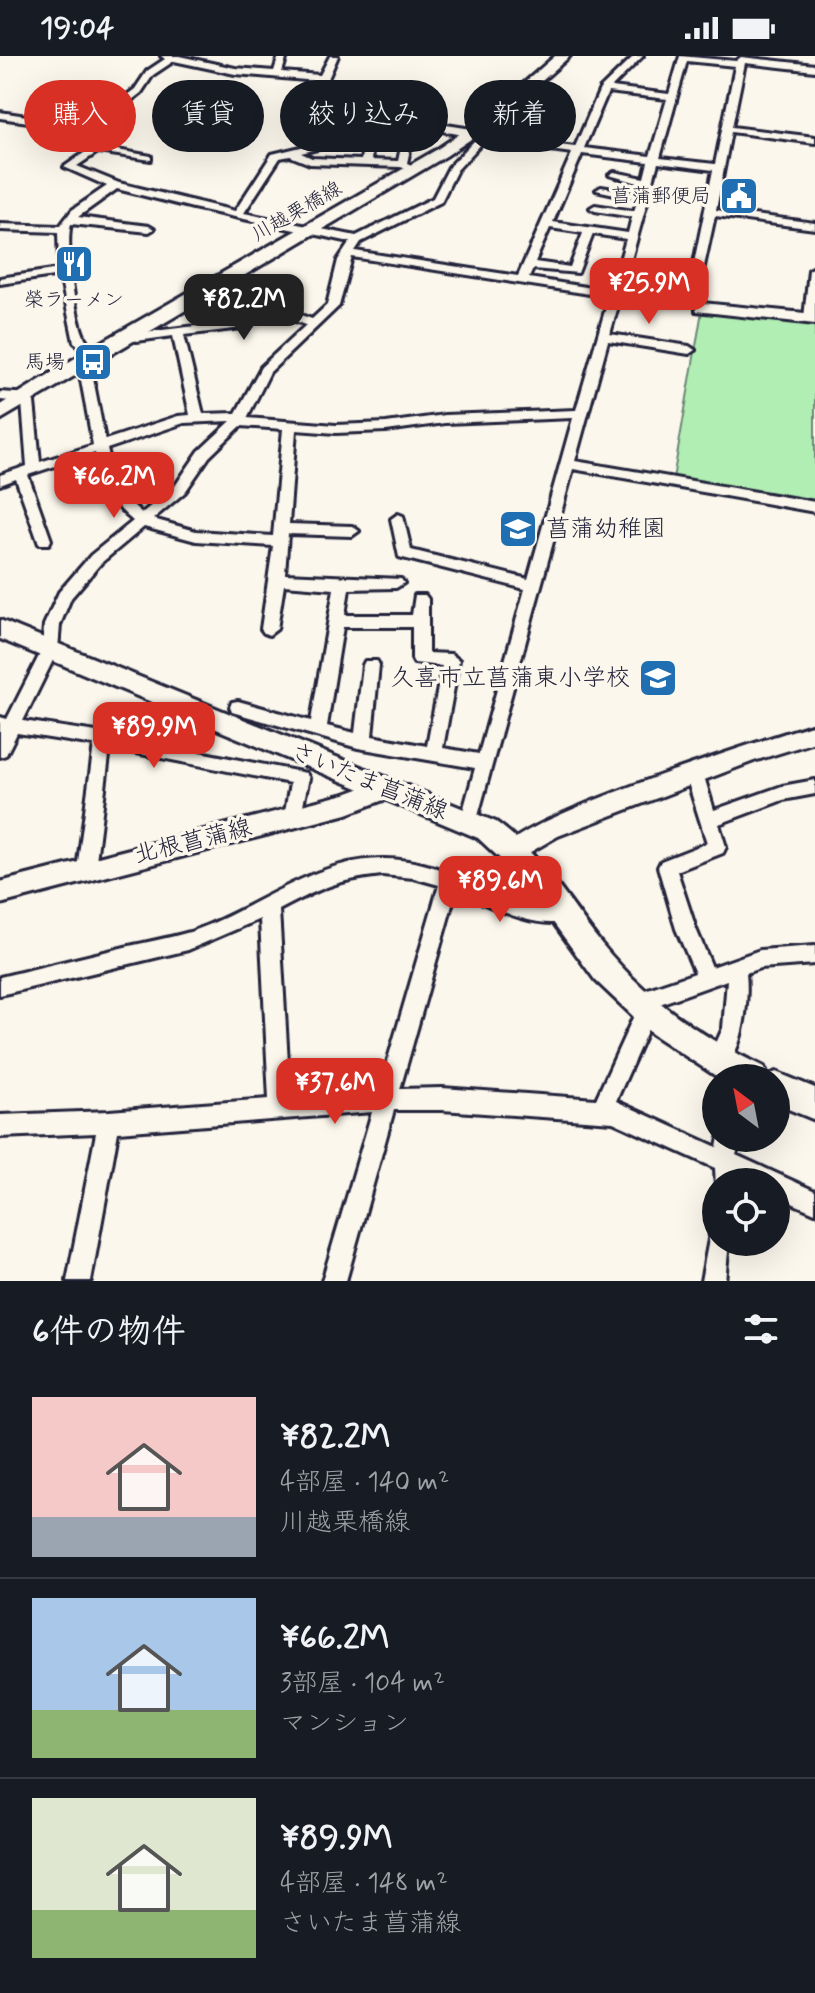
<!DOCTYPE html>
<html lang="ja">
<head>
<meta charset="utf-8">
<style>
  body { margin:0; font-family:Mynerve,"Klee One",sans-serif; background:#20242c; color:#f1f3f6; height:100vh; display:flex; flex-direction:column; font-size:30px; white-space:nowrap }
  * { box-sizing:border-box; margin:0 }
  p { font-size:26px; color:#9ea1a6 }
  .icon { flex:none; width:44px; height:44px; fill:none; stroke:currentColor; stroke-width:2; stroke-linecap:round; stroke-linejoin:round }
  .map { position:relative; height:1225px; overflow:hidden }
  .drawer { display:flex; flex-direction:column; background:#171b24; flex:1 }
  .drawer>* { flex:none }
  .hud { position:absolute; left:24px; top:24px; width:768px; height:72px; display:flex; gap:16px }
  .needle { width:52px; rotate:328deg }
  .controls { position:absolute; left:702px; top:1008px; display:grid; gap:16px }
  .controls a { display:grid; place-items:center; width:88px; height:88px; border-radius:50%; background:#171b24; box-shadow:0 8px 32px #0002; font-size:40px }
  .price { position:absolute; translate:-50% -68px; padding:0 18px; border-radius:16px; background:#d93025; color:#fff; font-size:26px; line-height:52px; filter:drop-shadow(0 2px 4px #0008) }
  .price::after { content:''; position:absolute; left:50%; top:48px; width:24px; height:18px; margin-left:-12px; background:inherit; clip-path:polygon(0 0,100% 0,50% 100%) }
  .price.on { background:#222; color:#fff }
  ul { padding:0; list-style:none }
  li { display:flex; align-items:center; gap:24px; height:200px; padding:0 32px }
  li+li { border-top:2px solid #363941 }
  li span { display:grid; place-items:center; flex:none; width:224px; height:160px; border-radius:0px; color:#555 }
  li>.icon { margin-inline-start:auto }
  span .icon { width:96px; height:96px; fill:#fffc; stroke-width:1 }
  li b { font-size:34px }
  h2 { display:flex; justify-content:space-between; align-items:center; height:96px; padding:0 32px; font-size:34px }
  .tag { padding:0 28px; border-radius:36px; background:#171b24; box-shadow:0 8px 32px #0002; font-size:28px; line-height:72px }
  .tag.on { background:#d93025; color:#fff }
  .status { display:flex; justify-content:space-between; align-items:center; height:56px; padding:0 40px; background:#171b24; direction:ltr }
  .status svg { height:22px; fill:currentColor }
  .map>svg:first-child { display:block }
</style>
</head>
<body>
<div class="status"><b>19:04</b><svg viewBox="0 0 49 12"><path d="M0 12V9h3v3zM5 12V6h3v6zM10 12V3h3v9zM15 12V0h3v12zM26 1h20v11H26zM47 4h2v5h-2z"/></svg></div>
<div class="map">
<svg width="815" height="1225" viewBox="0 0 815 1225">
  <rect width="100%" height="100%" fill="#fbf7ec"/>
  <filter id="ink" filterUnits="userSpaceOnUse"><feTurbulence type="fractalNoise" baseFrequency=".0125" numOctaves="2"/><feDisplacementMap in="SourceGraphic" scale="16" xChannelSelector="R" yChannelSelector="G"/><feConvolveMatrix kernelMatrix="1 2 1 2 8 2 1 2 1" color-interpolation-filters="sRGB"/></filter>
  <g filter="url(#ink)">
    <path fill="#b1eeb3" stroke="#6a8877" stroke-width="2" d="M702 255 815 266V447L673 423Z"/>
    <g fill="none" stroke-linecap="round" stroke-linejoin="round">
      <g stroke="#748dab" stroke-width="2">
        <path d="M534 18 553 0"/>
        <path d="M476 67 500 48"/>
        <path d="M422 102 462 76"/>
      </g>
      <path stroke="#748dab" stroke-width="3" d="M35 327 224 216"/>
      <g stroke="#22223b" stroke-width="6">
        <g id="street">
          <path d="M161 0H179L235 12 274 15 279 0H287L282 16 320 19 330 0H338L324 32 357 55 472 73 490 80 575 91 600 33 634 0H643L612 31 669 38 680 0 736 5 741 1 815 9V15L745 7 732 71 815 81V87L731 76 716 154 815 167V173L715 160 696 247 620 243 610 278 689 290 695 294 689 298 608 285 575 405 815 446V456L573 413 475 771 469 774 463 771 460 766 475 712 358 692 232 656 230 651 232 646 238 645 311 665 334 533 284 529 277 573 269 579 264 577 261 573 273 490 196 485 144 471 101 507 71 542 60 569 58 594 23 665 103 677 306 717 309 722 299 767 293 770 287 767 284 762 290 727 110 692 95 813 92 819 86 821 80 819 77 813 94 689 17 677 6 699 0 701V661L7 663 42 594 44 569 59 536 91 499 133 465C110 447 101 424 95 397L28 419 51 484 49 488H39L16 423 0 429V419L27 410 22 346 0 344V336L30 338 34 346 40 406 93 389 79 313 74 307 76 304H84L91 312 105 384 178 360 190 359 173 280 137 285 124 282V276L137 277 213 268 216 250 206 231 212 228 216 229 226 247 284 253 312 263 327 249 338 204 350 186 193 152 117 133 78 161 149 170 154 173 149 176 71 168C65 187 75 270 87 285 90 290 97 294 101 298L95 302 74 286 60 219 0 228V222L59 213 58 176 0 174V168L60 170 72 154 107 130 64 111 91 92 85 74 0 62V56L87 69 135 33 147 15 165 3ZM174 5 235 18 317 25 316 35 345 55 327 59 326 85 272 98 235 155 119 127 77 110 98 96 151 104V100L100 91 94 73 141 37 153 19ZM687 5 735 10 715 108 660 102ZM608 36 667 43 650 100 584 92ZM354 60 368 62 361 104 312 102 301 97 334 89 337 61ZM377 64 406 68 398 105 371 104ZM415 70 474 81 475 84 449 111 433 142 356 180 244 157 280 102 290 100 310 108 400 111 416 115V111L407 107ZM484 85 572 97 518 220 355 195 361 186 441 146 457 114ZM582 98 648 106 644 122 614 116 609 119 642 128 639 137 601 131 596 134 638 143 634 155 595 149 590 152 595 155 632 161 628 177 553 166ZM658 107 713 114 687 241 622 236ZM550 172 583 177 570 211 535 206ZM593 178 626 183 611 235 529 222 533 213 578 217ZM352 201 609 241 576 354 445 359 386 367 336 369 247 362 270 316 339 250ZM227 254H240L234 266 226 267ZM252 255 282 260 306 269 261 311 236 357 203 358 184 279 242 272ZM573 362 528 523 411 494 403 460 398 458 391 463 399 501 525 533 479 698 443 692 459 604 451 598 428 597V543L425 539H415L412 559H345L349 533 396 532 404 527 401 523 285 518 288 478 352 480 359 475 352 470 289 468 296 374 336 377 386 375 445 367ZM231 365 199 395 175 430 142 457C121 440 114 419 107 393L184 367ZM241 370 283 373 273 480 196 475 153 463 185 436 209 401ZM343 571H412V603L414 607 442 610 427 690 372 680 379 609 377 605H365L363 609 355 677 327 670Z"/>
          <path d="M815 211V263L810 266 804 262 809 214Z"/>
          <path d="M694 710 700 712 703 717 714 754 782 730 815 724V738L783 744 719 768 726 791 723 797 677 815 696 873 712 911 760 894 815 890V908L760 912 746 917C749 942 744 1004 718 1015L711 1012 708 1005 723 972 727 924 654 950 656 955 616 1045 717 1091 719 1082H741L736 1099 815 1135V1157L776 1140V1126H745L736 1122V1126H716V1131L715 1112 613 1066 442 1054H394L346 1225H322L372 1056 118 1076 91 1225H67L96 1077 0 1081V1059L109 1055 269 1043 260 863 188 894 0 939V921C42 911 83 901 125 891 146 886 169 882 190 876 255 854 311 804 382 803 432 802 475 829 521 845 536 850 553 846 569 852L571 858 569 864C536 876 486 848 456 835L400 1033 442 1032 596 1043 636 955 630 953 627 946 630 939 695 917 676 873 658 811 661 805 707 787 685 717 688 712ZM382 819 414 822 439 829 379 1034 290 1041 279 854C319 833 336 824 382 819Z"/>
          <path d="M716 1175V1186H729L725 1225H701L710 1178Z"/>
        </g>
      </g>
      <g stroke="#22223b" stroke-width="6">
        <g id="secondary">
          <path d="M702 247 815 258V268L696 255V249Z"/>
          <path d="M815 668V686L754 705 558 780 515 805 506 802 503 794C518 762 768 682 815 668Z"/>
          <path d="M386 723 394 726 398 733 394 740 347 758 0 848V826L345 738Z"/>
        </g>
      </g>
      <g stroke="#22223b" stroke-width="6">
        <g id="primary">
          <path d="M555 0H570L496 66 446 100 0 364V349L88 294 436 94 486 60Z"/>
          <path d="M0 564 496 766C541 798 566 843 600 886 644 941 700 981 764 1011L768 1020 776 1016 815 1032V1064L776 1048V1022H719L652 978 595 924 521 822 478 782 0 583Z"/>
        </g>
      </g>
      <use href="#street" fill="#fbf7ec" fill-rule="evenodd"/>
      <use href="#secondary" fill="#fbf7ec" fill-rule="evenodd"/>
      <use href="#primary" fill="#fbf7ec" fill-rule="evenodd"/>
    </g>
  </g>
  <defs>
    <g id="civic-square" transform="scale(2)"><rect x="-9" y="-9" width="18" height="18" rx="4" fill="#1f6fb2" stroke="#fbf7ec"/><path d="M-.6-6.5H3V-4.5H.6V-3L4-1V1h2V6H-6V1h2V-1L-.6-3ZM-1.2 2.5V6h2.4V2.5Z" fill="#fff"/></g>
    <g id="restaurant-square" transform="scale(2)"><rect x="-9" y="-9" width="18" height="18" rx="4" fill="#1f6fb2" stroke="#fbf7ec"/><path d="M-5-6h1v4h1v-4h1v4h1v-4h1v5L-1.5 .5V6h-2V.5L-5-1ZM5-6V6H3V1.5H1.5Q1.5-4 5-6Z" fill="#fff"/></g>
    <g id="bus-square" transform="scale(2)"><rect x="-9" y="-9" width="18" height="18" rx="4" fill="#1f6fb2" stroke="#fbf7ec"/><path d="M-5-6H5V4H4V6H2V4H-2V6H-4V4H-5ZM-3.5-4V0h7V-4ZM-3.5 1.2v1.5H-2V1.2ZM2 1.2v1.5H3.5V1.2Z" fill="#fff"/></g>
    <g id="school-square" transform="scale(2)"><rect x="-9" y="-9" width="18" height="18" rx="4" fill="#1f6fb2" stroke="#fbf7ec"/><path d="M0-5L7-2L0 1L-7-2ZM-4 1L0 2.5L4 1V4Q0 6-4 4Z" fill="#fff"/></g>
  </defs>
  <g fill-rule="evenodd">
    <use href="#civic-square" x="739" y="140"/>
    <use href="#restaurant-square" x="74" y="208"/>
    <use href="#bus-square" x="93" y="306"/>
    <use href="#school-square" x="518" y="473"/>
    <use href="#school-square" x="658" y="622"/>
  </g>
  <g text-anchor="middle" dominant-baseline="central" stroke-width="7" stroke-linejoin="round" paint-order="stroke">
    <g font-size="20" fill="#22223b" stroke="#fbf7ec" text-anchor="end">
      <text x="711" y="140">菖蒲郵便局</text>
      <text x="74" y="244" text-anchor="middle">榮ラーメン</text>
      <text x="65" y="306">馬場</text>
    </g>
    <g font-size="20" fill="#22223b" stroke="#fbf7ec">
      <text transform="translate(297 156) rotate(-30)">川越栗橋線</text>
    </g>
    <g font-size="24" fill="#22223b" stroke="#fbf7ec" text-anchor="start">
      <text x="546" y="473">菖蒲幼稚園</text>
      <text x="630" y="622" text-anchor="end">久喜市立菖蒲東小学校</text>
    </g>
    <g font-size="24" fill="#22223b" stroke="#fbf7ec">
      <text transform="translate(369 726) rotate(22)">さいたま菖蒲線</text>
      <text transform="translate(193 786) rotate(-14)">北根菖蒲線</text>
    </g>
  </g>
</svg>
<div class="controls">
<a><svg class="needle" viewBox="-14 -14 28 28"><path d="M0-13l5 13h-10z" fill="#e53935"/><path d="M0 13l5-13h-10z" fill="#9ea1a6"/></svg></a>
<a><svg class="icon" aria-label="locate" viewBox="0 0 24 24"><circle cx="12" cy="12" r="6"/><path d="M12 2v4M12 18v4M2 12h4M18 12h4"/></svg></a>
</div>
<b class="price" style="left:649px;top:270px">¥25.9M</b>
<b class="price on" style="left:244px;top:286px">¥82.2M</b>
<b class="price" style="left:114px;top:464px">¥66.2M</b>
<b class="price" style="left:154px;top:714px">¥89.9M</b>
<b class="price" style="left:500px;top:868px">¥89.6M</b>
<b class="price" style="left:335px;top:1070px">¥37.6M</b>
<div class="hud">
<a class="tag on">購入</a>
<a class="tag">賃貸</a>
<a class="tag">絞り込み</a>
<a class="tag">新着</a>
</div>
</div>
<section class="drawer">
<h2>6件の物件<svg class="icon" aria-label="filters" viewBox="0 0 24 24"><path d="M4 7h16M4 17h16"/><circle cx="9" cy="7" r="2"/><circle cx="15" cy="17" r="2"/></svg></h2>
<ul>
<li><span style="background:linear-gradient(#f6c9c9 75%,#9aa5b1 0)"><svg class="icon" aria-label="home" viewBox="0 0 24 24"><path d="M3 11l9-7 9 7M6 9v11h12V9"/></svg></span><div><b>¥82.2M</b><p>4部屋 · 140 m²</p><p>川越栗橋線</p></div></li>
<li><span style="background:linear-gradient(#a9c7e8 70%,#8fb573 0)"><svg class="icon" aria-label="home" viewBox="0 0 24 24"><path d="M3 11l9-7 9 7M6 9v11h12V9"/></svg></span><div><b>¥66.2M</b><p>3部屋 · 104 m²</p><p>マンション</p></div></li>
<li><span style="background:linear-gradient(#dfe7d0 70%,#8fb573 0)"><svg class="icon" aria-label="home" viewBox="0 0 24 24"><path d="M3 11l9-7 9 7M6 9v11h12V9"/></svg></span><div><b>¥89.9M</b><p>4部屋 · 148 m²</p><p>さいたま菖蒲線</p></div></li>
</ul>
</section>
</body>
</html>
